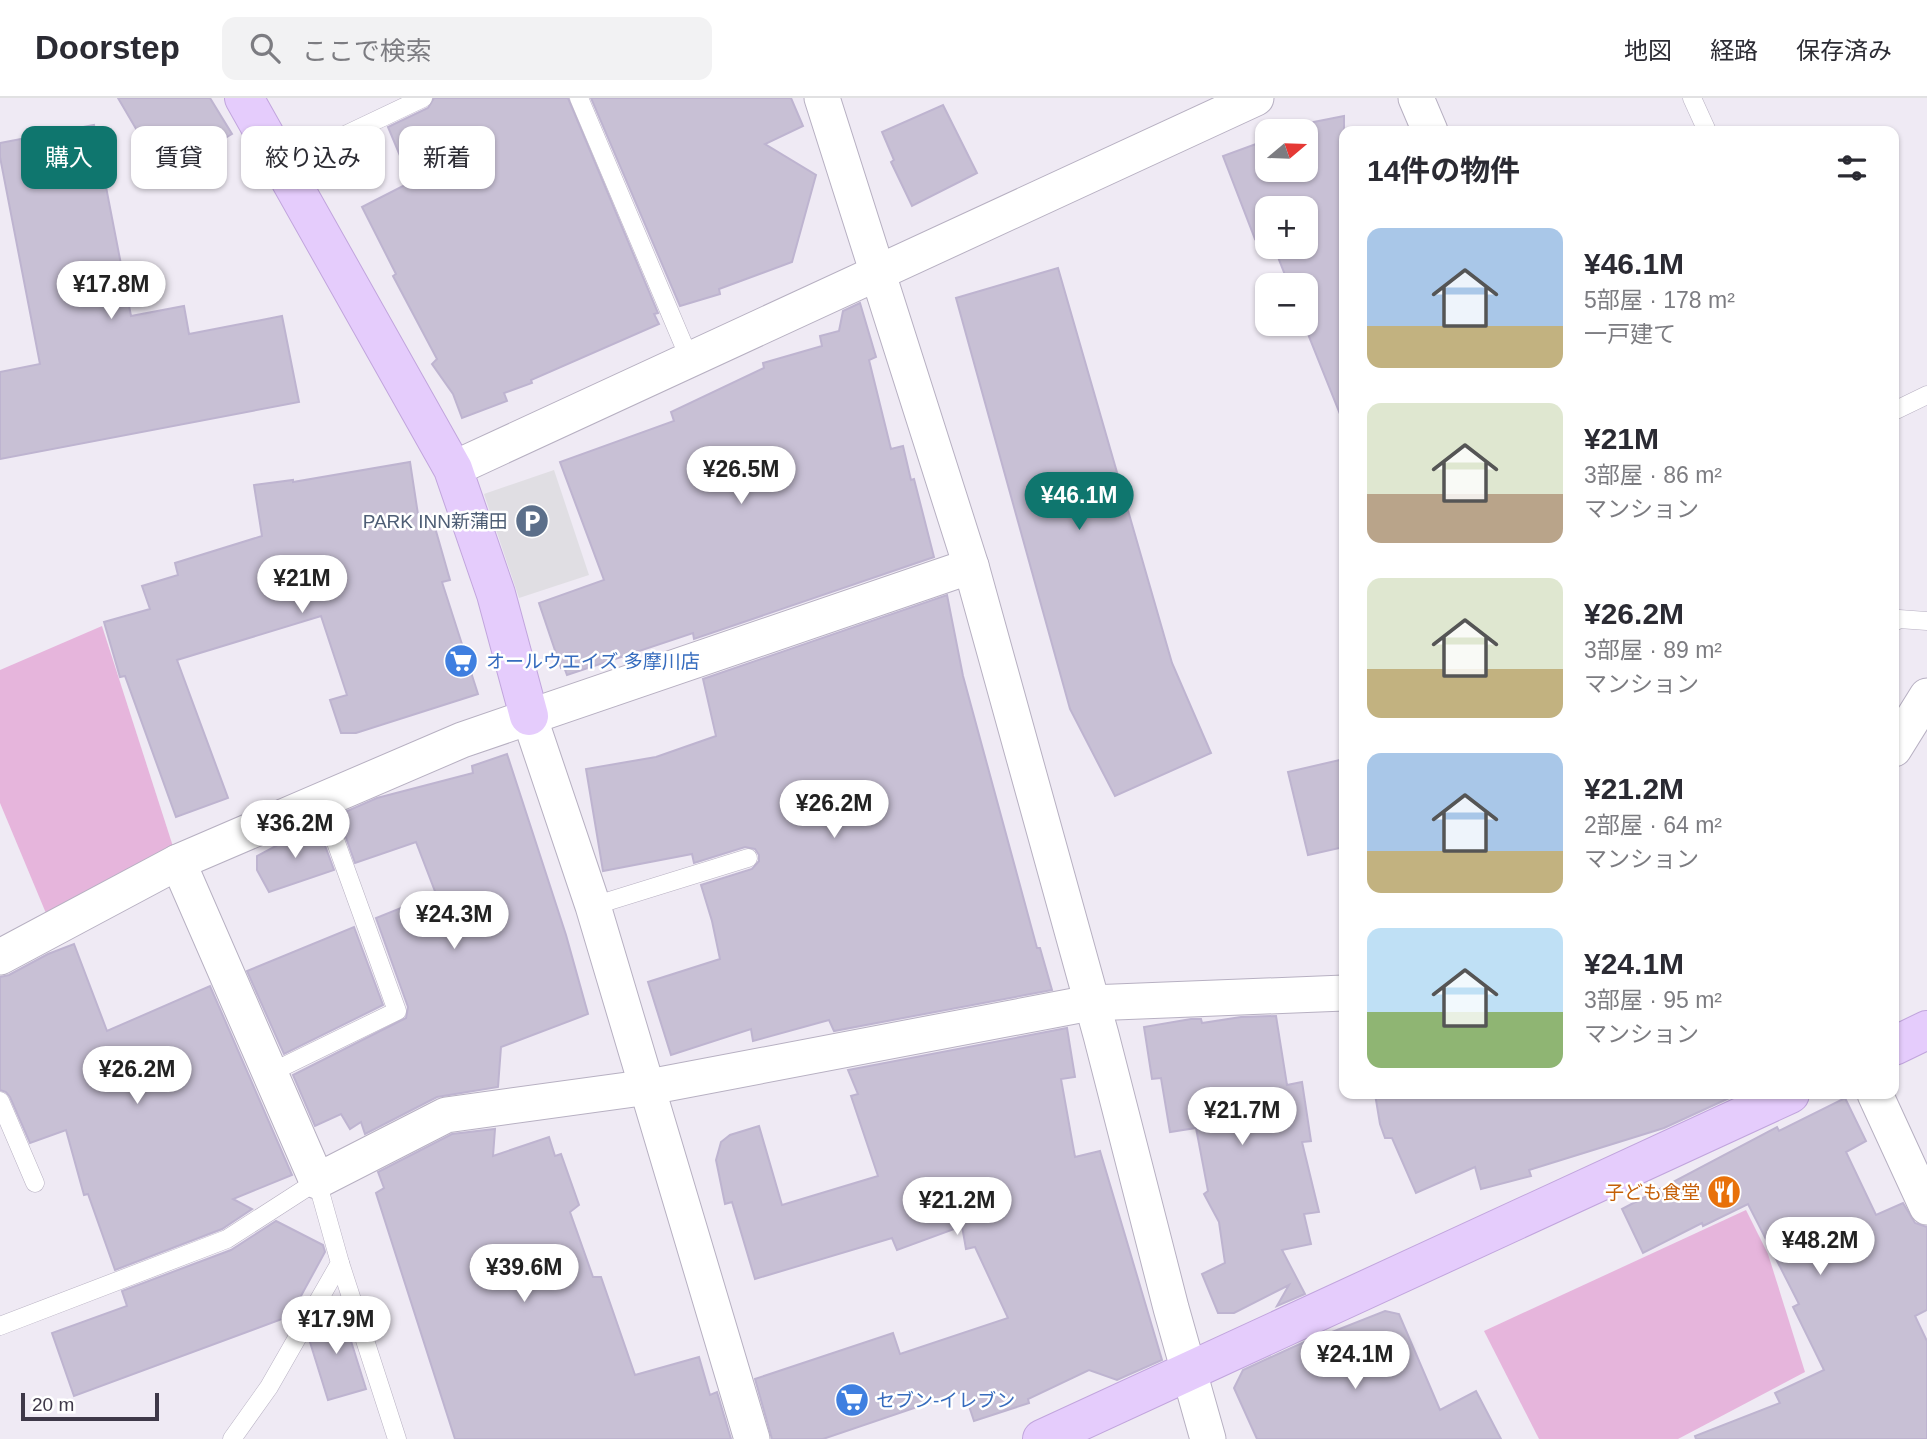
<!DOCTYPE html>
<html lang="ja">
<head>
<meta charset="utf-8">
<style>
  body { margin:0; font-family:Arial,"Noto Sans JP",sans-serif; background:#f2f2f3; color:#2b2b33; height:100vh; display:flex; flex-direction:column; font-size:26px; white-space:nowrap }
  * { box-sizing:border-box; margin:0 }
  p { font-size:23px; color:#7c7c81 }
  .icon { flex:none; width:38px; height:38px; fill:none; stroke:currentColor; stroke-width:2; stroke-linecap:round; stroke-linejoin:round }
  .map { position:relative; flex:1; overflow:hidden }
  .panel { position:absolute; left:1339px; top:28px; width:560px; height:973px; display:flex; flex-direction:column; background:#fff; border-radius:14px; box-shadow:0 2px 5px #0004 }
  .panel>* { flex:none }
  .guide { position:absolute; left:21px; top:28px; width:665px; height:63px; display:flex; gap:14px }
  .needle { width:46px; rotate:71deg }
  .tools { position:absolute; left:1255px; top:21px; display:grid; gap:14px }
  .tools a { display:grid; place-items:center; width:63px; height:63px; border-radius:14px; background:#fff; box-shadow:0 2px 5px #0004; font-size:35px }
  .scale { position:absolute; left:21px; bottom:18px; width:138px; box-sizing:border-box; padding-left:7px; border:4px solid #3e3848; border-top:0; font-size:19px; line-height:24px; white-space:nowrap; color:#3e3848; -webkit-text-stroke:5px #fff; paint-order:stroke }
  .price { position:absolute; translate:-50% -60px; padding:0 16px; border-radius:24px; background:#fff; color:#222; font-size:23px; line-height:46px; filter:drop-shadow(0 2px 4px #0008) }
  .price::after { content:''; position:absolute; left:50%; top:42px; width:21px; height:16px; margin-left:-10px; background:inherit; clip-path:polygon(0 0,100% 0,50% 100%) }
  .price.selected { background:#0f766e; color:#fff }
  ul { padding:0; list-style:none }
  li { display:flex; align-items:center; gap:21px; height:175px; padding:0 28px }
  li span { display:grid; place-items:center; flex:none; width:196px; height:140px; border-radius:14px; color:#555 }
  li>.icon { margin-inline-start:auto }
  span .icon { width:84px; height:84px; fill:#fffc; stroke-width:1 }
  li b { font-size:30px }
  h2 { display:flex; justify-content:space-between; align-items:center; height:84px; padding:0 28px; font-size:30px }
  .tag { padding:0 24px; border-radius:14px; background:#fff; box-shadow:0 2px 5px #0004; font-size:24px; line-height:63px }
  .tag.selected { background:#0f766e; color:#fff }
  header { display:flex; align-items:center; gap:42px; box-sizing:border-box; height:98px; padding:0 35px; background:#fff; border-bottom:2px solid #e1e1e2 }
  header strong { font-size:33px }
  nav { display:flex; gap:38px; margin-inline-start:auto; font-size:24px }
  .search { width:490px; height:63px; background:#f2f2f3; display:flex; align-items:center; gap:18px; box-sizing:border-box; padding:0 24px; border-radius:14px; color:#7c7c81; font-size:26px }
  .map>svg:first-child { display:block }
</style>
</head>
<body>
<header>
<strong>Doorstep</strong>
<div class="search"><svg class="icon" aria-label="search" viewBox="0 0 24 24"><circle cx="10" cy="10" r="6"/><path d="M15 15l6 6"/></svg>ここで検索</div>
<nav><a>地図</a><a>経路</a><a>保存済み</a></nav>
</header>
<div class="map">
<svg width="1927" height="1341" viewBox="0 0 1927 1341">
  <rect width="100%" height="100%" fill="#efeaf4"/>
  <g fill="#e6b5dc">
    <path d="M102 528 178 764 53 832 0 705V572Z"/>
    <path d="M1746 1112 1768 1156 1805 1274 1678 1341H1539L1484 1233Z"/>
  </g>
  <path fill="#e0dee3" d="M554 372 589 477 519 500 484 396Z"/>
  <g fill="#c8c0d5" stroke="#beb4d0" stroke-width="2">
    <path d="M118 0H210L232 36 163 77Z"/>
    <path d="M434 0H568L658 215 654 216 659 226 531 282 532 285 504 295 507 303 462 320 453 296 432 266 437 261 393 178 396 176 362 109 411 84 388 29 428 10Z"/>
    <path d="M591 0H791L803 28 765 46 816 77 792 164 719 191 720 196 680 208Z"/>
    <path d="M943 7 977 75 912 108 891 64 894 62 882 34Z"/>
    <path d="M1344 18V321H1342L1304 226 1306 187H1289L1274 149H1306V110H1267V135L1255 141 1223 58 1267 42V72H1306V33L1273 32Z"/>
    <path d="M94 27 131 218 184 208 189 236 282 218 299 304 0 361V274L40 266 0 59V45Z"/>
    <path d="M1058 170 1172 565 1211 655 1115 698 1070 611 956 200Z"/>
    <path d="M860 205 876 259 869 262 891 351 903 348 911 382 914 381 934 459 694 541 693 535 567 577 564 569 561 570 539 505 604 482 560 364 674 323 671 314 764 270 763 265 822 248 820 238 839 233 843 213Z"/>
    <path d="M410 364 419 423 432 419 450 482 442 484 478 596 356 635H341L330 602 347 597 321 518 177 562 228 700 176 719 125 578 120 579 104 524 150 511 142 488 178 477 175 465 262 438 254 387 293 382V384Z"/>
    <path d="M947 497 963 578 1037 850H1040L1052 892 834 933 829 922 753 943 751 931 671 957 648 884 720 861 712 823 701 787 752 771 759 763V757L755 751 745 749 694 765 692 756 603 773 586 671 656 659 716 638 703 581Z"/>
    <path d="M507 656 566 837 588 916 501 949 498 989 437 999 365 1036 361 1024 350 1031 341 1016 315 1028 293 977 406 920 408 909 376 820 436 796 416 744 355 765 338 717 377 700 473 675 472 668Z"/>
    <path d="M1344 661V749L1308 757 1288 674Z"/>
    <path d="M317 726 334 772 269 794 257 772V758Z"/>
    <path d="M354 829 383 907 284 956 247 873Z"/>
    <path d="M74 846 107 933 210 888 292 1077 233 1101 252 1111 222 1131 115 1172 88 1096 84 1097 66 1032 30 1045 10 999 6 994 0 992V879L9 877 48 856Z"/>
    <path d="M1276 918 1287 987 1302 984 1311 1043 1302 1044 1319 1114 1304 1116 1311 1146 1282 1152 1305 1196 1277 1208 1289 1187 1234 1215H1218L1202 1176 1225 1165 1219 1124 1204 1096 1208 1093 1196 1030 1170 1034 1161 980 1152 981 1144 929 1191 921H1201L1202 925 1241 919Z"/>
    <path d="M1067 930 1075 979 1061 981 1075 1059 1100 1053 1162 1262 1117 1282 1089 1272 1028 1301 1029 1305 974 1323 964 1293 823 1341H772L755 1281 893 1235 900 1256 1008 1220 975 1149 966 1151 962 1128 897 1152 892 1140 755 1181 732 1104 725 1106 716 1062 721 1044 730 1037 759 1028 782 1107 878 1078 851 998 858 996 848 972Z"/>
    <path d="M1375 996H1738L1664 1030 1529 1072 1531 1078 1481 1091 1475 1069 1416 1095 1392 1040H1385L1380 1026Z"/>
    <path d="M1845 1000 1866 1043 1846 1054 1876 1117 1903 1105 1915 1125 1927 1129V1212L1915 1218 1927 1243V1341H1696L1695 1338 1780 1305 1775 1295 1824 1272 1793 1209 1799 1206 1748 1106 1703 1128 1702 1125 1643 1155 1622 1111 1777 1029 1779 1033Z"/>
    <path d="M495 1031 493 1058 549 1039 555 1058 561 1056 579 1107 570 1114 593 1179H601L635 1277 699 1259 710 1297 717 1294 731 1341H455L376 1095 384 1090 378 1074 452 1036Z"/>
    <path d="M276 1123 323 1147 325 1154 290 1218 74 1298 52 1235 127 1208 122 1193 231 1152Z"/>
    <path d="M340 1208 366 1291 328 1302 309 1241 326 1213Z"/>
    <path d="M1385 1213 1399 1216 1440 1312 1476 1293 1501 1341H1257L1234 1290 1243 1272 1326 1234 1327 1236Z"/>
  </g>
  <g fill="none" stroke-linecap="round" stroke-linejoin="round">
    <g stroke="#b7b0c2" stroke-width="19">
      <g id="lane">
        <path d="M579 0 690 262"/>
        <path d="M1692 0 1707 33"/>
        <path d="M282 67 423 0"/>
        <path d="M1894 313 1927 297"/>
        <path d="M1894 524 1899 521 1927 523"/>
        <path d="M593 808 748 760"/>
        <path d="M270 975 397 913 321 703"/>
        <path d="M0 1003 35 1085"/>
        <path d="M340 1165 397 1341"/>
        <path d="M0 1228 227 1141 317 1083 340 1165 269 1289 232 1341"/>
      </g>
    </g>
    <g stroke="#b7b0c2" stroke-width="37">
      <g id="street">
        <path d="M822 0 971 468 1101 937 1171 1210 1208 1341"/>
        <path d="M1416 0 1430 33"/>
        <path d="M453 371 1256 0"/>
        <path d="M529 618 593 808 752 1341"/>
        <path d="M1894 651 1927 598"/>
        <path d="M178 764 317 1083 446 1017 649 989 1090 905 1344 895"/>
        <path d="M0 859 178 764 462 642 971 468"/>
        <path d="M1875 996 1927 1109"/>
      </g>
    </g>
    <g stroke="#c1a5dd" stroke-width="40">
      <g id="secondary">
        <path d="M244 0 453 371 496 496 529 618"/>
        <path d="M1894 948 1927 932"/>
        <path d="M1042 1341 1790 996"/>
      </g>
    </g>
    <use href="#lane" stroke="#fff" stroke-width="18"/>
    <use href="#street" stroke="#fff" stroke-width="35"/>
    <use href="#secondary" stroke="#e5ccfc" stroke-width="38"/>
  </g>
  <defs>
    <g id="parking-disc" transform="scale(1.75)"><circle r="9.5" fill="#5c6f8a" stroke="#fff"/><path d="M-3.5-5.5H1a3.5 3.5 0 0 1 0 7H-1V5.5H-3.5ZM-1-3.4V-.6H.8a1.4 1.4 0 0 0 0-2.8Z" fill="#fff"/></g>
    <g id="supermarket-disc" transform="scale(1.75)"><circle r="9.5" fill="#3f7fe0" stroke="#fff"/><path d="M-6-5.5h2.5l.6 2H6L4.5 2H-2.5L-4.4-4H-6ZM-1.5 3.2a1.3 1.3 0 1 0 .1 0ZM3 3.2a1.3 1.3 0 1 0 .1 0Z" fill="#fff"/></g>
    <g id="restaurant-disc" transform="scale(1.75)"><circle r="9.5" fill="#e8710a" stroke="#fff"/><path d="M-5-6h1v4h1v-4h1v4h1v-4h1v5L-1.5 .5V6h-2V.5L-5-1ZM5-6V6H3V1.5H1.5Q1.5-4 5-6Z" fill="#fff"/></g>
  </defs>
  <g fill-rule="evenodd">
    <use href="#parking-disc" x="532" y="423"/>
    <use href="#supermarket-disc" x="461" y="563"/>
    <use href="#restaurant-disc" x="1724" y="1094"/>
    <use href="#supermarket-disc" x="852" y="1302"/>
  </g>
  <g text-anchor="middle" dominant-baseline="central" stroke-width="5" stroke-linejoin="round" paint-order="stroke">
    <g font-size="19" fill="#4e5e75" stroke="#fff" text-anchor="end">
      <text x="508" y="423">PARK INN新蒲田</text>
    </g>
    <g font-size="19" fill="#366cbe" stroke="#fff" text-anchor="start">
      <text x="486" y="563">オールウエイズ 多摩川店</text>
      <text x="876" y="1302">セブン-イレブン</text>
    </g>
    <g font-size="19" fill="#c56008" stroke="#fff" text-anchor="end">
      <text x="1700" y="1094">子ども食堂</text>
    </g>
  </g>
</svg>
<div class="tools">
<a><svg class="needle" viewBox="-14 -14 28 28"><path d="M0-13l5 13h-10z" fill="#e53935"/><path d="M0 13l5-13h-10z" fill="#7c7c81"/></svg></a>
<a>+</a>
<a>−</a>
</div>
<div class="scale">20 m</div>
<b class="price" style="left:111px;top:223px">¥17.8M</b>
<b class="price" style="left:741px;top:408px">¥26.5M</b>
<b class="price selected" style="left:1079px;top:434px">¥46.1M</b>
<b class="price" style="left:302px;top:517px">¥21M</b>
<b class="price" style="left:834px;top:742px">¥26.2M</b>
<b class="price" style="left:295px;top:762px">¥36.2M</b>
<b class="price" style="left:454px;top:853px">¥24.3M</b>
<b class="price" style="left:137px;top:1008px">¥26.2M</b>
<b class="price" style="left:1242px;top:1049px">¥21.7M</b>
<b class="price" style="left:957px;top:1139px">¥21.2M</b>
<b class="price" style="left:1820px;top:1179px">¥48.2M</b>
<b class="price" style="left:524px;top:1206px">¥39.6M</b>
<b class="price" style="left:336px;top:1258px">¥17.9M</b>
<b class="price" style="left:1355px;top:1293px">¥24.1M</b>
<div class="guide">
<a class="tag selected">購入</a>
<a class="tag">賃貸</a>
<a class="tag">絞り込み</a>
<a class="tag">新着</a>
</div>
<section class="panel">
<h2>14件の物件<svg class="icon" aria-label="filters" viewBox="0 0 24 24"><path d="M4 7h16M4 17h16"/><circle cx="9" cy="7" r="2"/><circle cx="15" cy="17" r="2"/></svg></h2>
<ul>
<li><span style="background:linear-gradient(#a9c7e8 70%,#c2b280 0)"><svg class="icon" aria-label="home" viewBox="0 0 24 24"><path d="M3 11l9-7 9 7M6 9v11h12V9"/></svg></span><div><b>¥46.1M</b><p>5部屋 · 178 m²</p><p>一戸建て</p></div></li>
<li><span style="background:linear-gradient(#dfe7d0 65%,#b9a48a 0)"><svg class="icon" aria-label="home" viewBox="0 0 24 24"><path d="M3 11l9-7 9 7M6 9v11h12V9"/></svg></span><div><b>¥21M</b><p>3部屋 · 86 m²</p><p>マンション</p></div></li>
<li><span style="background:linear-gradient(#dfe7d0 65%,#c2b280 0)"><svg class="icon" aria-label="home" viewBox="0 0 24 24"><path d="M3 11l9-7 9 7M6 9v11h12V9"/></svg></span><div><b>¥26.2M</b><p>3部屋 · 89 m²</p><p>マンション</p></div></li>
<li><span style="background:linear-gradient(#a9c7e8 70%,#c2b280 0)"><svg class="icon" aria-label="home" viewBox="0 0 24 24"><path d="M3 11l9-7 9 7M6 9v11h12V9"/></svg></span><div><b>¥21.2M</b><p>2部屋 · 64 m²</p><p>マンション</p></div></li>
<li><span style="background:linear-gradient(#bfe0f5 60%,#8fb573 0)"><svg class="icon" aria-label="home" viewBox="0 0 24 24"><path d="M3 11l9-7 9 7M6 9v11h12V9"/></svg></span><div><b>¥24.1M</b><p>3部屋 · 95 m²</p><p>マンション</p></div></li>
</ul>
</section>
</div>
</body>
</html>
